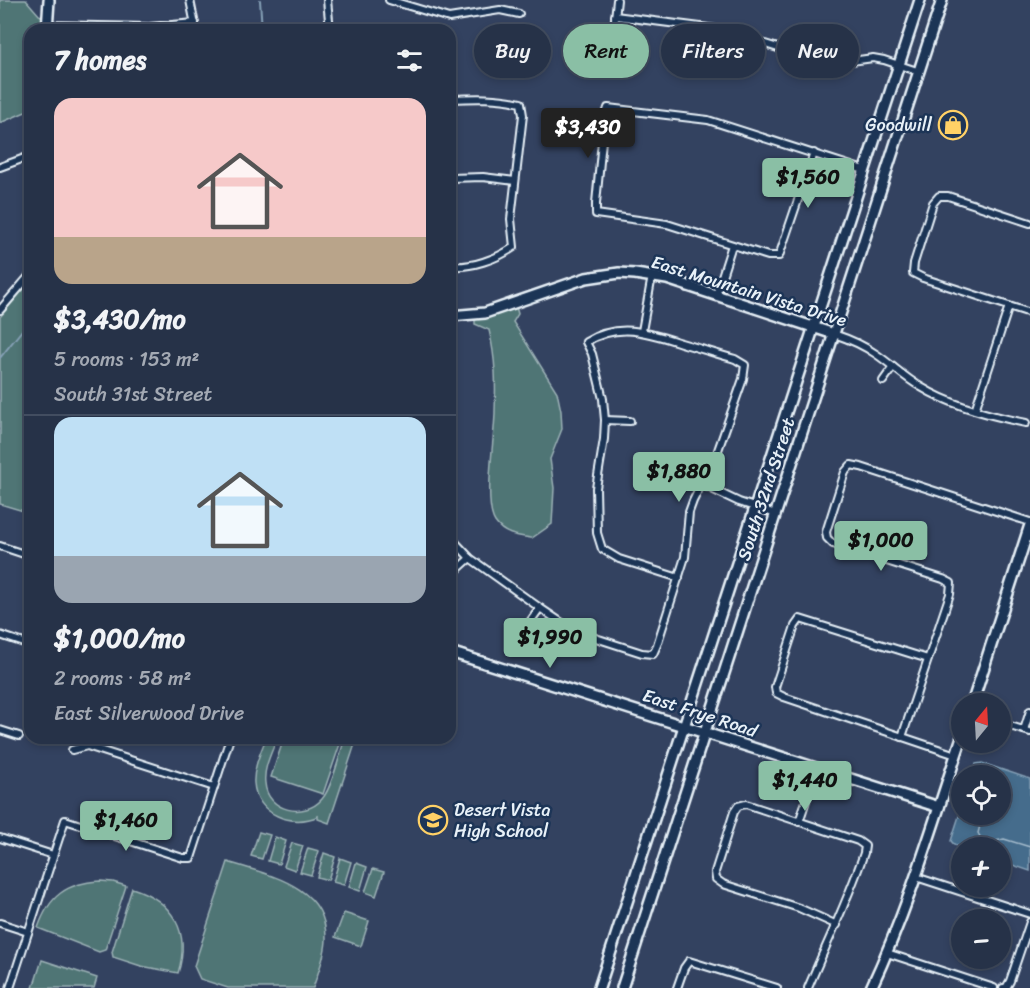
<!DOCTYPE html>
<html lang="en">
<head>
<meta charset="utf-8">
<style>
  body { margin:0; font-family:Sriracha,sans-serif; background:#2e3a4f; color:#f1f3f6; height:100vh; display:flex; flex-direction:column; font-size:22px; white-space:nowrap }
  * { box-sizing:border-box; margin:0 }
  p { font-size:20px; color:#a4aab4 }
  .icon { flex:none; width:33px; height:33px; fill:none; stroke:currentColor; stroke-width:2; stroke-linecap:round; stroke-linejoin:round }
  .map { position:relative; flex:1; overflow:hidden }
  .side { position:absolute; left:24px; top:24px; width:432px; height:720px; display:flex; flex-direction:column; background:#263248; border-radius:18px; box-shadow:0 3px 9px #0003,0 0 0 2px #424d60 }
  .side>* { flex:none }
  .banner { position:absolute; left:474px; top:24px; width:465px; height:54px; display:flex; gap:12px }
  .needle { width:39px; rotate:18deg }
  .tools { position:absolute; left:951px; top:693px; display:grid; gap:12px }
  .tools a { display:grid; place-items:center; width:60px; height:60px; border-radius:50%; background:#263248; box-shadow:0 3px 9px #0003,0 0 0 2px #424d60; font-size:30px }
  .price { position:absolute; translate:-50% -51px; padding:0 14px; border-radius:6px; background:#8abfa5; color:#111; font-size:20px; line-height:39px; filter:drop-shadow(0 2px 3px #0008) }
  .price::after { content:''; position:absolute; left:50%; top:36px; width:18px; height:14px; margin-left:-9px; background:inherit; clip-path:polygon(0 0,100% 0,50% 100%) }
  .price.active { background:#222; color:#fff }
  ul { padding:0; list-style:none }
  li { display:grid; align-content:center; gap:12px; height:318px; padding:0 30px }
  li+li { border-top:2px solid #424d60 }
  li span { display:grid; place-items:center; height:186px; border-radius:18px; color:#555 }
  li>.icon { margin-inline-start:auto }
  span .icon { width:108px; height:108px; fill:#fffc; stroke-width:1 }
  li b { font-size:26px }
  h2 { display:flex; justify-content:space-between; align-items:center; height:72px; padding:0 30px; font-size:26px }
  .chip { padding:0 21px; border-radius:27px; background:#263248; box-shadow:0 3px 9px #0003,0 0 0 2px #424d60; font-size:21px; line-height:54px }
  .chip.active { background:#8abfa5; color:#111 }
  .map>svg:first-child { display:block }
</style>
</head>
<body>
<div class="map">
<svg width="1030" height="988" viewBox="0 0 1030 988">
  <rect width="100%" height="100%" fill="#334260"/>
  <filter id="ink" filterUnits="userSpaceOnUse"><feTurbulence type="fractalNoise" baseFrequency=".0167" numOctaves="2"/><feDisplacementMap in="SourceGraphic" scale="12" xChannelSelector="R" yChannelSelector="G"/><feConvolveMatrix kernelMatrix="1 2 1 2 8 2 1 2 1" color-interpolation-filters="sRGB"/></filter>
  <g filter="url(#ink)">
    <g fill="#507475" stroke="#9cb2b6" stroke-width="1.5">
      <path d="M0 0H26L39 15 47 19V30H30V110L0 123Z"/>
      <path d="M30 282V513L0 504V317Z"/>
      <path d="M515 303 518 314 513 322 557 392 561 411 562 429 550 459 554 488 552 524 532 538C517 536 504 535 495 522 483 504 495 435 495 412 496 382 496 360 489 330L475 324V315Z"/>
      <path d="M266 738H277C272 752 263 768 265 783 267 812 305 819 322 799 332 788 340 753 345 738H357L329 823 318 819V816C293 828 256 815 254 783 253 768 261 752 266 738Z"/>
      <path d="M284 738H342L323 794 271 777Z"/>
      <path d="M259 832 270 835 262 859 251 856Z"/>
      <path d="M275 837 286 841 279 864 268 861Z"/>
      <path d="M292 843 303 846 295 870 284 866Z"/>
      <path d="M308 848 319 851 311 875 300 872Z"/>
      <path d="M324 853 335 857 328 880 317 877Z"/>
      <path d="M340 858 351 862 344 885 333 882Z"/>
      <path d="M228 862C268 875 327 885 326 939 326 955 318 972 313 988H228L200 979 194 966Z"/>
      <path d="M356 863 367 867 360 891 349 887Z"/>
      <path d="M373 869 384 872 376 896 365 892Z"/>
      <path d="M100 881 113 882 126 886 105 950 99 952 38 928C49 896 66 883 100 881Z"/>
      <path d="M132 888C173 901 191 932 178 973L141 966 113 957 112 952Z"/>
      <path d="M344 913 369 921 361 946 335 937Z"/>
      <path d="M42 960 97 978 94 988H33Z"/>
    </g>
    <path fill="#446c8c" stroke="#86a1b7" stroke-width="1.5" d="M982 763 1030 779V871L1001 861 1000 848C986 848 959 853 951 841L961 810 962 814H1000V776L975 775 976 764Z"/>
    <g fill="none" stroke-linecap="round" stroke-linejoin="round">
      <path stroke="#a6bccd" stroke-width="1.5" d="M983 814 978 833 984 844 1004 839 1030 847"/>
      <g stroke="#86a1b7" stroke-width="2">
        <path d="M260 0 262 30"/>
        <path d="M0 358 30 320"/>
      </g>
      <g stroke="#e8f1f8" stroke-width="10">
        <g id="street">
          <path d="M190 0 196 30"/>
          <path d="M327 0 330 30"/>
          <path d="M389 0 449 18 500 10 519 14"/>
          <path d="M615 16 716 29 830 64 873 58 884 60 920 72"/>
          <path d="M47 25 149 27 195 23"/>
          <path d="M611 55 617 0"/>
          <path d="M450 99C474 98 498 97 521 103L523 115 511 219 514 247C497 259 471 268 450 266"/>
          <path d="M814 153 779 256H768L667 224 596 214V203L604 120 608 108 708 120 864 170"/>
          <path d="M0 167 30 156"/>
          <path d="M450 178 483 177 515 181"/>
          <path d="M1030 223 948 196H939L933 203 914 263 913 273 923 278 1030 313"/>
          <path d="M716 295 732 245"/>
          <path d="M0 310 30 275"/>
          <path d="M642 331 652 276"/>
          <path d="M834 334C849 339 863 345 876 354 891 364 905 378 921 387 952 406 991 416 1026 423"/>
          <path d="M883 381 893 367"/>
          <path d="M450 386V410"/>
          <path d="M975 410 1009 306"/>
          <path d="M605 420 630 421"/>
          <path d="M701 484 739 502 776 514"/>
          <path d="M450 528 455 542 470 558 540 608 574 631 642 653 653 654 657 645 685 557 689 512 693 501 717 453 743 379 745 365 735 359C717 354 699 348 681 343 647 332 618 322 586 342L592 354 603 399 605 420 604 439 596 488 597 533 602 549 619 559 679 578"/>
          <path d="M0 546 30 556"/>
          <path d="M450 576 470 558"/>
          <path d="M0 635 30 645"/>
          <path d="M516 641 540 608"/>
          <path d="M928 659 800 619 795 626 775 687 776 693 784 697 956 755"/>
          <path d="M1000 723 1030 732"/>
          <path d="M0 730 19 736"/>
          <path d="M1024 730 1030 711"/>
          <path d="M902 737 950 594 951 583 943 579 833 544 827 538 826 532 845 472 851 465 861 467 1030 522"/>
          <path d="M72 750 87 746 214 787"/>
          <path d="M799 822 817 768"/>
          <path d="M0 838 53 855"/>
          <path d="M916 877 1030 914"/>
          <path d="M0 923 28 932"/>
          <path d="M887 953 994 988"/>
          <path d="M10 988 65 820 183 858H191L230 738"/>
          <path d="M677 988 684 968 689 961 777 988"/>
          <path d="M808 988C827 943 848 900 864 853L865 846 858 841 746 804 738 806 734 812 715 872 716 879 723 884 799 908 837 925"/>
          <path d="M1003 988H1006L1010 981 1030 922"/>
        </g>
      </g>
      <g stroke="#e8f1f8" stroke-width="14">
        <g id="secondary">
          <path d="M47 30 49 0"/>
          <path d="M450 316 485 313 586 278 619 273 635 274 667 279 834 334"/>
          <path d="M450 652 939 807"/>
          <path d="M972 704 1030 525"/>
          <path d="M599 988 920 0"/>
          <path d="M622 988 942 0"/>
          <path d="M871 988C909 907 934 821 962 737"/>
        </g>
      </g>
      <use href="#street" stroke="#1d3557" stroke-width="6"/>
      <use href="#secondary" stroke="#1d3557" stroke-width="9"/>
    </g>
  </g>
  <defs>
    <g id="shop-ring" transform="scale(1.5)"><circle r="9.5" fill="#1d3557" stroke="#ffd166" stroke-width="1.5"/><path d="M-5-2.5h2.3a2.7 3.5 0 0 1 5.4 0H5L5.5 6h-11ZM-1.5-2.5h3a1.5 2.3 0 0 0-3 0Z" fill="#ffd166"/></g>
    <g id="school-ring" transform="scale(1.5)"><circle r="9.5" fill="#1d3557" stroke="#ffd166" stroke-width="1.5"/><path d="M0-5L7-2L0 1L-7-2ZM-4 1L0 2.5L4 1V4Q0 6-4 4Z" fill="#ffd166"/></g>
  </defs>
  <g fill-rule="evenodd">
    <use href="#shop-ring" x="953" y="125"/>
    <use href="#school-ring" x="433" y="820"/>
  </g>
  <g text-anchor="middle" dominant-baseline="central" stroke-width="5" stroke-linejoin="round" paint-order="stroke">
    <g font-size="18" fill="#e8f1f8" stroke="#1d3557" text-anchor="end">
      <text x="932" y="125">Goodwill</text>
      <text x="454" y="810" text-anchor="start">Desert Vista<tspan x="454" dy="21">High School</tspan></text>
    </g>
    <g font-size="18" fill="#e8f1f8" stroke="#1d3557">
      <text transform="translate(749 291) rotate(17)">East Mountain Vista Drive</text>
      <text transform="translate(766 489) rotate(-72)">South 32nd Street</text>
      <text transform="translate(700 713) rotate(18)">East Frye Road</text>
    </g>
  </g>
</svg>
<div class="tools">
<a><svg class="needle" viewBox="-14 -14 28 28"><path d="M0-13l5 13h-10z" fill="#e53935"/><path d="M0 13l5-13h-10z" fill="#a4aab4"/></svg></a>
<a><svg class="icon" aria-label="locate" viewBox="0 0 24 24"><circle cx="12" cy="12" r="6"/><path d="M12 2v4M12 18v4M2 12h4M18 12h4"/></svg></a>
<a>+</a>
<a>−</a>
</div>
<b class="price active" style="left:588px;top:159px">$3,430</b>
<b class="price" style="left:808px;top:209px">$1,560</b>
<b class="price" style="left:679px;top:503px">$1,880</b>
<b class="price" style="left:881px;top:572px">$1,000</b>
<b class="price" style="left:550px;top:669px">$1,990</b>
<b class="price" style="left:805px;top:812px">$1,440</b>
<b class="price" style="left:126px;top:852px">$1,460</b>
<div class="banner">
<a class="chip">Buy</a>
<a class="chip active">Rent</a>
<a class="chip">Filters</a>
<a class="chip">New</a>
</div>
<section class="side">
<h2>7 homes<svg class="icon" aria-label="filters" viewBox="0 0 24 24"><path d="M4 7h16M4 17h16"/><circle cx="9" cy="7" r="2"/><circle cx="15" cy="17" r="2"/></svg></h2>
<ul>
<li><span style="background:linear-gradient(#f6c9c9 75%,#b9a48a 0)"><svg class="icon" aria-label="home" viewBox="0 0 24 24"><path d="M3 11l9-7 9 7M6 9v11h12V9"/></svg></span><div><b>$3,430/mo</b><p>5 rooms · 153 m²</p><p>South 31st Street</p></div></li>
<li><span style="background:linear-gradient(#bfe0f5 75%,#9aa5b1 0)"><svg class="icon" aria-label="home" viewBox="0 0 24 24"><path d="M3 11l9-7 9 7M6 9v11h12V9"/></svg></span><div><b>$1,000/mo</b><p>2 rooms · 58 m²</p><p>East Silverwood Drive</p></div></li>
</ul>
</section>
</div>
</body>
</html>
